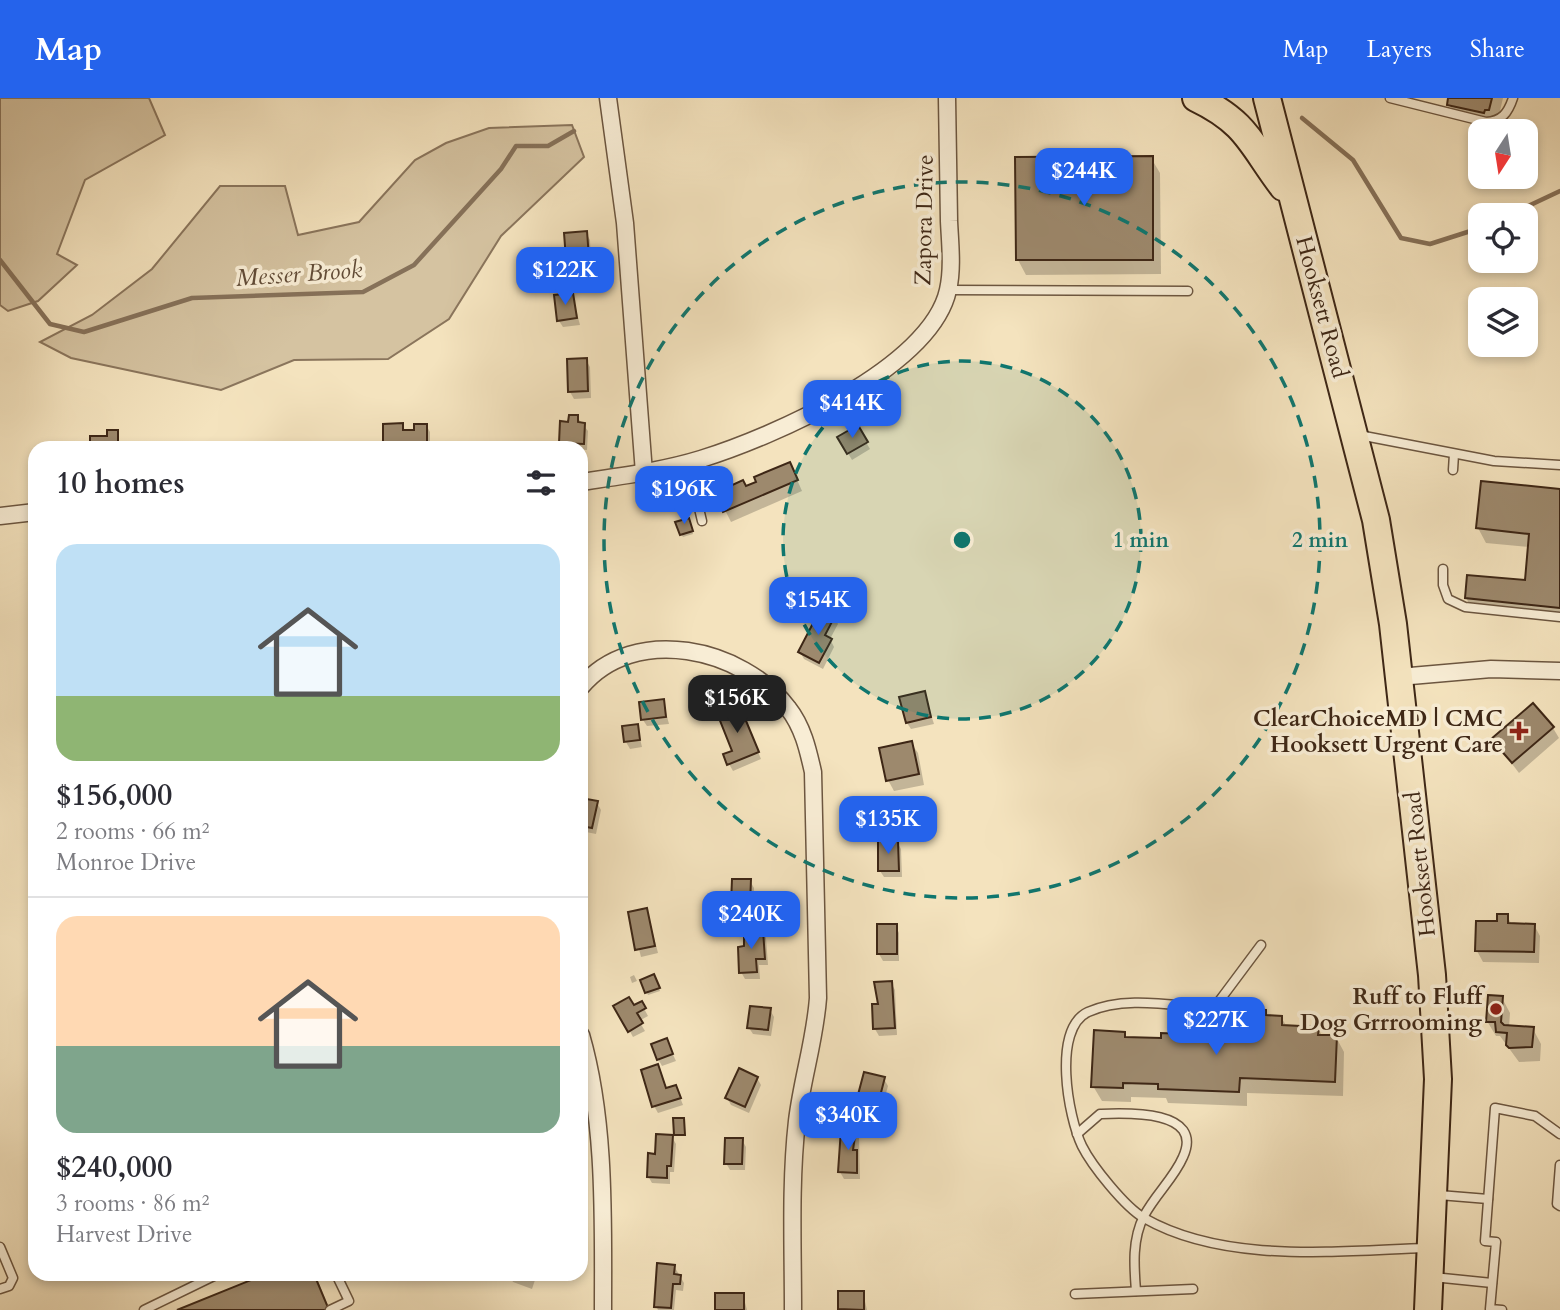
<!DOCTYPE html>
<html lang="en">
<head>
<meta charset="utf-8">
<style>
  body { margin:0; font-family:Cardo,serif; background:#f2f2f3; color:#2b2b33; height:100vh; display:flex; flex-direction:column; font-size:26px; white-space:nowrap }
  * { box-sizing:border-box; margin:0 }
  p { font-size:23px; color:#7c7c81 }
  .icon { flex:none; width:38px; height:38px; fill:none; stroke:currentColor; stroke-width:2; stroke-linecap:round; stroke-linejoin:round }
  .map { position:relative; flex:1; overflow:hidden }
  .panel { position:absolute; left:28px; top:343px; width:560px; height:840px; display:flex; flex-direction:column; background:#fff; border-radius:21px; box-shadow:0 4px 10px #0003 }
  .panel>* { flex:none }
  .needle { width:46px; rotate:192deg }
  .tools { position:absolute; left:1468px; top:21px; display:grid; gap:14px }
  .tools a { display:grid; place-items:center; width:70px; height:70px; border-radius:14px; background:#fff; box-shadow:0 4px 10px #0003; font-size:35px }
  .price { position:absolute; translate:-50% -60px; padding:0 16px; border-radius:14px; background:#2563eb; color:#fff; font-size:23px; line-height:46px; filter:drop-shadow(0 2px 4px #0008) }
  .price::after { content:''; position:absolute; left:50%; top:42px; width:21px; height:16px; margin-left:-10px; background:inherit; clip-path:polygon(0 0,100% 0,50% 100%) }
  .price.on { background:#222; color:#fff }
  ul { padding:0; list-style:none }
  li { display:grid; align-content:center; gap:14px; height:371px; padding:0 28px }
  li+li { border-top:2px solid #e1e1e2 }
  li span { display:grid; place-items:center; height:217px; border-radius:21px; color:#555 }
  li>.icon { margin-inline-start:auto }
  span .icon { width:126px; height:126px; fill:#fffc; stroke-width:1 }
  li b { font-size:30px }
  h2 { display:flex; justify-content:space-between; align-items:center; height:84px; padding:0 28px; font-size:30px }
  header { display:flex; align-items:center; gap:42px; box-sizing:border-box; height:98px; padding:0 35px; background:#2563eb; color:#fff }
  header strong { font-size:33px }
  nav { display:flex; gap:38px; margin-inline-start:auto; font-size:24px }
  .map>svg:first-child { display:block }
</style>
</head>
<body>
<header>
<strong>Map</strong>
<nav><a>Map</a><a>Layers</a><a>Share</a></nav>
</header>
<div class="map">
<svg width="1560" height="1212" viewBox="0 0 1560 1212">
  <rect width="100%" height="100%" fill="#f4e3be"/>
  <filter id="stains"><feTurbulence type="fractalNoise" baseFrequency=".00286" numOctaves="4"/><feColorMatrix values="0 0 0 0 .2 0 0 0 0 .09 0 0 0 0 .02 0 0 0 .5 -.17"/></filter>
  <radialGradient id="worn" r=".72"><stop offset=".6" stop-color="#630" stop-opacity="0"/><stop offset="1" stop-color="#630" stop-opacity=".3"/></radialGradient>
  <g fill="#d5c3a1" stroke="#8a755c" stroke-width="2">
    <path d="M0 0H149L165 37 85 82 57 156 77 167 38 203 8 213 0 207Z"/>
    <path d="M572 27 584 59 501 138 449 221 388 261 294 262 221 292 71 260 40 244 92 217 152 171 220 88H285L298 137 359 124 415 62 446 45 489 30Z"/>
  </g>
  <g fill="#0003">
    <path d="M1450 0H1503L1497 26H1493L1492 29 1457 21 1449 6Z"/>
    <path d="M1151 60 1160 75 1161 176 1026 177 1018 162Z"/>
    <path d="M586 135 590 142 591 166 572 167 568 160Z"/>
    <path d="M572 196 580 227 563 229 559 223Z"/>
    <path d="M586 262 590 269 591 300 574 301 570 294Z"/>
    <path d="M577 319 588 333 587 352 564 350 561 344 570 325Z"/>
    <path d="M402 327 406 334H416L426 327 430 334V350H385Z"/>
    <path d="M857 329 870 351 852 362 839 340Z"/>
    <path d="M795 377 802 393 731 424 717 396Z"/>
    <path d="M1560 393V523L1475 515 1466 500 1526 484 1530 449 1486 445 1478 430Z"/>
    <path d="M689 424 693 436 683 439 681 436Z"/>
    <path d="M834 519 838 526 830 541 834 549 823 571 804 561 800 554Z"/>
    <path d="M924 595 934 626 911 631 907 625Z"/>
    <path d="M663 603 669 626 647 628 643 622Z"/>
    <path d="M742 615 761 661 733 673 729 666Z"/>
    <path d="M637 628 642 649 630 651 626 644Z"/>
    <path d="M1553 630 1559 640 1519 675 1493 641Z"/>
    <path d="M911 645 918 655 924 687 894 693 888 682Z"/>
    <path d="M581 702 597 705 601 712 596 736 581 733Z"/>
    <path d="M897 744 901 751 902 779H884L880 773Z"/>
    <path d="M750 783 754 790 753 813H737L733 806Z"/>
    <path d="M647 812 658 855 641 859 630 815Z"/>
    <path d="M1507 818 1512 827H1534L1540 838 1539 865 1483 864 1477 853Z"/>
    <path d="M896 828 899 835V863H883L879 856Z"/>
    <path d="M762 834 766 840 768 867H759L760 881H745L741 874 746 850Z"/>
    <path d="M634 877 637 883 632 885 630 879Z"/>
    <path d="M655 881 660 893 648 897 642 883Z"/>
    <path d="M891 885 895 892 897 937 879 938 875 931 880 907Z"/>
    <path d="M1502 900 1510 915 1509 930 1533 931 1541 946 1540 963 1519 964 1500 938H1496L1487 923Z"/>
    <path d="M641 905 648 918 639 923 645 933 633 939 616 908 633 910Z"/>
    <path d="M770 912 774 919 771 938 753 936 749 930Z"/>
    <path d="M1265 913 1269 919H1281L1287 929 1318 930 1322 938 1336 939 1344 954 1343 998 1247 995V1008L1168 1005 1166 1000 1131 999V1004L1102 1003 1093 988 1124 935 1127 941 1240 940Z"/>
    <path d="M666 942 676 963 662 968 658 961Z"/>
    <path d="M657 969 667 991 676 989 683 1007 658 1015 654 1008Z"/>
    <path d="M757 980 761 987 749 1015 731 1007 727 1000Z"/>
    <path d="M884 981 888 988 879 1020 861 1015 857 1008Z"/>
    <path d="M855 1033 859 1040 860 1081H844L840 1074Z"/>
    <path d="M672 1039 676 1046 674 1074H670V1086L652 1085 648 1078 657 1058Z"/>
    <path d="M742 1042 746 1049 745 1072H730L726 1065Z"/>
    <path d="M674 1168 684 1185 683 1193 676 1192 674 1212H658L656 1208Z"/>
    <path d="M271 1176H315L330 1212H182Z"/>
    <path d="M509 1176H537L532 1191 513 1184Z"/>
    <path d="M863 1195 867 1212H841L840 1211Z"/>
    <path d="M743 1197 747 1212H717Z"/>
  </g>
  <g fill="none" stroke-linecap="round" stroke-linejoin="round">
    <g stroke="#867159" stroke-width="4.5">
      <path d="M1302 20 1353 62 1401 140 1430 146 1480 130"/>
      <path d="M1509 117 1560 93"/>
      <path d="M0 162 50 226 84 234 192 200 363 194 414 167 501 71 516 48H548L574 33"/>
    </g>
  </g>
  <g fill="#9d896d" stroke="#3e2716" stroke-width="2">
    <path d="M1448 0H1492L1489 12H1485L1484 15 1447 7Z"/>
    <path d="M1153 58V162H1016L1015 59Z"/>
    <path d="M587 133 589 160 566 161 564 135Z"/>
    <path d="M573 195 577 220 557 223 554 197Z"/>
    <path d="M587 260 588 293 568 294 567 261Z"/>
    <path d="M569 317H578V324L585 325 584 346 559 345 560 323 568 324Z"/>
    <path d="M403 325V332H414V326H427V350H383V326Z"/>
    <path d="M858 327 868 344 847 356 837 339Z"/>
    <path d="M107 332H118V344H132V350H90V338H107Z"/>
    <path d="M790 364 798 382 723 414 715 395 743 382 746 388 756 384 754 379Z"/>
    <path d="M1481 383 1560 391V510L1465 500 1467 477 1525 482 1529 436 1476 430Z"/>
    <path d="M689 420 693 433 680 437 675 424Z"/>
    <path d="M821 510 835 518 825 537 832 541 819 565 798 554Z"/>
    <path d="M925 593 931 619 906 625 899 599Z"/>
    <path d="M664 601 666 619 641 622 639 604Z"/>
    <path d="M1533 605 1554 629 1512 665 1491 641Z"/>
    <path d="M739 606 759 654 727 667 723 656 732 653 717 615Z"/>
    <path d="M638 626 640 642 624 644 622 628Z"/>
    <path d="M912 643 919 676 886 683 879 650Z"/>
    <path d="M581 700 598 703 592 730 581 728Z"/>
    <path d="M878 743H898L899 773H878Z"/>
    <path d="M732 781H751L750 807 731 806Z"/>
    <path d="M647 810 655 848 635 852 628 814Z"/>
    <path d="M1497 816H1508V825L1535 826 1534 854 1475 853 1476 823H1497Z"/>
    <rect x="877" y="826" width="20" height="30"/>
    <path d="M763 832 765 861H756L757 874 739 875 738 849 744 848V833Z"/>
    <path d="M654 876 660 890 645 895 640 882Z"/>
    <path d="M892 883 895 930 873 931 872 906H878L874 884Z"/>
    <path d="M1488 897 1503 898 1501 924 1504 927 1534 929 1532 949 1509 950 1506 947 1507 935 1496 934 1495 924H1486Z"/>
    <path d="M629 899 634 907 642 903 646 910 637 915 643 925 628 934 613 908Z"/>
    <path d="M750 908 771 910 768 932 747 930Z"/>
    <path d="M1239 911 1266 912V917L1282 918V927L1319 929 1318 937H1337L1335 984 1240 980 1239 994 1158 991V986L1123 985V990L1091 989 1094 932 1125 934V939L1161 940V935L1238 938Z"/>
    <path d="M667 940 673 956 657 962 651 946Z"/>
    <path d="M658 966 666 990 676 987 681 1000 652 1009 641 972Z"/>
    <path d="M739 970 758 979 745 1009 725 1000Z"/>
    <path d="M864 974 885 979 876 1014 855 1008Z"/>
    <path d="M673 1020H684L685 1037H674Z"/>
    <path d="M841 1031H856L853 1052H857V1075L838 1074Z"/>
    <path d="M656 1036 673 1037 671 1068H667V1080L647 1079 648 1055 655 1056Z"/>
    <path d="M725 1040H743L742 1066H724Z"/>
    <path d="M657 1165 675 1167 674 1176 681 1177 680 1186H673L671 1210 654 1209Z"/>
    <path d="M266 1176H314L329 1212H177Z"/>
    <path d="M838 1193H864V1212L838 1211Z"/>
    <rect x="715" y="1195" width="29" height="17"/>
  </g>
  <g fill="none" stroke-linecap="round" stroke-linejoin="round">
    <g stroke="#6c5640" stroke-width="11">
      <g id="service">
        <path d="M1390 0 1486 24C1502 23 1508 15 1513 0"/>
        <path d="M948 192 1188 193"/>
        <path d="M1359 337 1494 363 1560 367"/>
        <path d="M688 364 702 423"/>
        <path d="M1453 372 1454 356"/>
        <path d="M1443 471V487L1448 501 1465 509 1560 519"/>
        <path d="M1261 847 1214 910C1174 908 1125 897 1088 914 1052 931 1068 1019 1082 1048 1092 1068 1125 1109 1144 1120 1224 1166 1337 1153 1426 1150"/>
        <path d="M1077 1036 1100 1016C1125 1015 1205 1011 1183 1059 1174 1080 1155 1097 1144 1118 1132 1141 1134 1168 1136 1193"/>
        <path d="M1560 1067 1557 1106 1560 1108"/>
        <path d="M1439 1097 1488 1101"/>
        <path d="M0 1149 13 1180 9 1188 0 1191"/>
        <path d="M1433 1179 1492 1185"/>
        <path d="M1075 1196 1193 1191"/>
        <path d="M144 1212 218 1176"/>
        <path d="M330 1212 349 1203 336 1176"/>
        <path d="M1502 1212 1490 1211 1496 1144 1485 1143 1495 1010 1535 1018 1560 1036"/>
      </g>
    </g>
    <g stroke="#6c5640" stroke-width="19">
      <g id="minor">
        <path d="M608 0 625 125 644 375"/>
        <path d="M581 384C621 378 662 373 701 361 772 339 931 270 948 192 953 170 950 145 949 123 948 82 948 41 947 0"/>
        <path d="M0 418 35 414"/>
        <path d="M1399 579 1491 571 1560 573"/>
        <path d="M581 589C634 525 743 550 788 610 803 629 808 652 813 674L818 900C815 942 802 981 797 1023 790 1085 793 1149 793 1212"/>
        <path d="M581 937C606 1023 603 1123 603 1212"/>
      </g>
    </g>
    <g stroke="#3e2716" stroke-width="30">
      <g id="primary">
        <path d="M1196 0C1248 25 1251 47 1283 89"/>
        <path d="M1267 0 1376 422 1393 526 1432 877 1438 981 1428 1212"/>
      </g>
    </g>
    <use href="#service" stroke="#f8edd5" stroke-width="8"/>
    <use href="#minor" stroke="#f8edd5" stroke-width="16"/>
    <use href="#primary" stroke="#f4e3be" stroke-width="26"/>
  </g>
  <circle cx="962" cy="442" r="179" fill="#0f766e" fill-opacity=".12"/>
  <g fill="none" stroke="#0f766e" stroke-width="3.5" stroke-dasharray="12 9">
    <circle cx="962" cy="442" r="179"/>
    <circle cx="962" cy="442" r="358"/>
  </g>
  <g fill="#8f2418" stroke="#f8edd5" stroke-width="2.5">
    <path d="M1515.5 622.5h7v7h7v7h-7v7h-7v-7h-7v-7h7z"/>
    <circle cx="1496" cy="911" r="7"/>
  </g>
  <g text-anchor="middle" dominant-baseline="central" stroke-width="7" stroke-linejoin="round" paint-order="stroke">
    <g font-size="23" fill="#3e2716" stroke="#f8edd5">
      <text transform="translate(924 122) rotate(-89)">Zapora Drive</text>
      <text transform="translate(1322 209) rotate(75)">Hooksett Road</text>
      <text transform="translate(1420 766) rotate(-96)">Hooksett Road</text>
    </g>
    <g font-size="23" font-weight="bold" fill="#3e2716" stroke="#f8edd5" text-anchor="end">
      <text x="1503" y="620">ClearChoiceMD | CMC<tspan x="1503" dy="26">Hooksett Urgent Care</tspan></text>
      <text x="1482" y="898">Ruff to Fluff<tspan x="1482" dy="26">Dog Grrrooming</tspan></text>
    </g>
    <g font-size="24" font-style="italic" fill="#624c37" stroke="#f8edd5">
      <text transform="translate(299 176) rotate(-4)">Messer Brook</text>
    </g>
  </g>
  <circle cx="962" cy="442" r="10" fill="#0f766e" stroke="#f8edd5" stroke-width="3.5"/>
  <g font-size="21" text-anchor="middle" font-weight="bold" fill="#0f766e" stroke="#f8edd5" stroke-width="7" stroke-linejoin="round" paint-order="stroke">
    <text x="1141" y="449">1 min</text>
    <text x="1320" y="449">2 min</text>
  </g>
  <rect width="100%" height="100%" filter="url(#stains)"/>
  <rect width="100%" height="100%" fill="url(#worn)"/>
</svg>
<div class="tools">
<a><svg class="needle" viewBox="-14 -14 28 28"><path d="M0-13l5 13h-10z" fill="#e53935"/><path d="M0 13l5-13h-10z" fill="#7c7c81"/></svg></a>
<a><svg class="icon" aria-label="locate" viewBox="0 0 24 24"><circle cx="12" cy="12" r="6"/><path d="M12 2v4M12 18v4M2 12h4M18 12h4"/></svg></a>
<a><svg class="icon" aria-label="layers" viewBox="0 0 24 24"><path d="M12 4l9 5-9 5-9-5zM3 14l9 5 9-5"/></svg></a>
</div>
<b class="price" style="left:1084px;top:110px">$244K</b>
<b class="price" style="left:565px;top:209px">$122K</b>
<b class="price" style="left:852px;top:342px">$414K</b>
<b class="price" style="left:684px;top:428px">$196K</b>
<b class="price" style="left:818px;top:539px">$154K</b>
<b class="price on" style="left:737px;top:637px">$156K</b>
<b class="price" style="left:888px;top:758px">$135K</b>
<b class="price" style="left:751px;top:853px">$240K</b>
<b class="price" style="left:1216px;top:959px">$227K</b>
<b class="price" style="left:848px;top:1054px">$340K</b>
<section class="panel">
<h2>10 homes<svg class="icon" aria-label="filters" viewBox="0 0 24 24"><path d="M4 7h16M4 17h16"/><circle cx="9" cy="7" r="2"/><circle cx="15" cy="17" r="2"/></svg></h2>
<ul>
<li><span style="background:linear-gradient(#bfe0f5 70%,#8fb573 0)"><svg class="icon" aria-label="home" viewBox="0 0 24 24"><path d="M3 11l9-7 9 7M6 9v11h12V9"/></svg></span><div><b>$156,000</b><p>2 rooms · 66 m²</p><p>Monroe Drive</p></div></li>
<li><span style="background:linear-gradient(#ffd9b3 60%,#7fa58c 0)"><svg class="icon" aria-label="home" viewBox="0 0 24 24"><path d="M3 11l9-7 9 7M6 9v11h12V9"/></svg></span><div><b>$240,000</b><p>3 rooms · 86 m²</p><p>Harvest Drive</p></div></li>
</ul>
</section>
</div>
</body>
</html>
